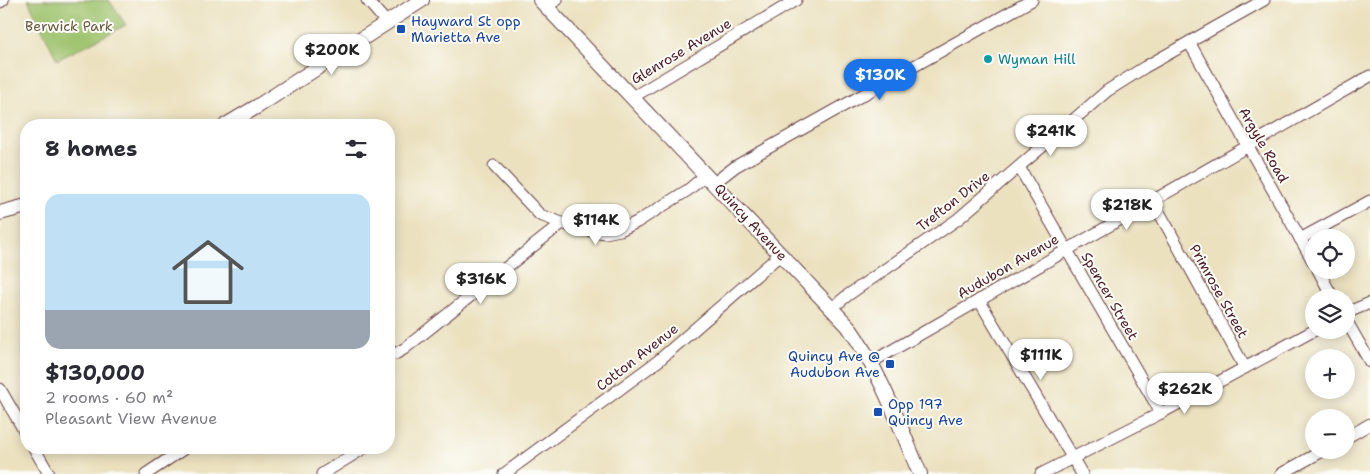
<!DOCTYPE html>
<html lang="en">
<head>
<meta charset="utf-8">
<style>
  body { margin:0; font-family:"Shantell Sans",sans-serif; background:#f7f7f7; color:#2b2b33; height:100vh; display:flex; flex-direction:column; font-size:19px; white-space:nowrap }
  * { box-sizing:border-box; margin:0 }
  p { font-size:16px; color:#7c7c81 }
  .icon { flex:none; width:28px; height:28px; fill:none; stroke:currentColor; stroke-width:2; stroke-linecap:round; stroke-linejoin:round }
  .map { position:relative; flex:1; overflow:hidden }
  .side { position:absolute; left:20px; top:119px; width:375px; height:335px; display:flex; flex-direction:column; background:#fff; border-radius:20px; box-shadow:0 2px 12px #0003 }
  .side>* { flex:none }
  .buttons { position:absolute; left:1305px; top:229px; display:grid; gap:10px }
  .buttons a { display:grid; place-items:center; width:50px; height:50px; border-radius:50%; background:#fff; box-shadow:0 2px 12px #0003; font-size:25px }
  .price { position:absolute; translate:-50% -42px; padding:0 11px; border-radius:18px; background:#fff; color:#222; font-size:16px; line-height:32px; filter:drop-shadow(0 1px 2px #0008) }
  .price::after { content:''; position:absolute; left:50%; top:30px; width:15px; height:11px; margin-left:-8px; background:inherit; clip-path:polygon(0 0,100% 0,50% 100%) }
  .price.active { background:#1a73e8; color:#fff }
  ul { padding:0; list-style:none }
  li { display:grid; align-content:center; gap:10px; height:265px; padding:0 25px }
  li+li { border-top:1px solid #e1e1e2 }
  li span { display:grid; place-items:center; height:155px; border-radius:15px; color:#555 }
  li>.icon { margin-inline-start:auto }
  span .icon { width:90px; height:90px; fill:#fffc; stroke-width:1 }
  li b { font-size:21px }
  h2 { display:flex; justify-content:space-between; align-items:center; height:60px; padding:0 25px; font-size:21px }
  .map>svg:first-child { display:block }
</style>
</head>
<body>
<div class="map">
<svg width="1370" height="474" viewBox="0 0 1370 474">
  <rect width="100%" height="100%" fill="#fdfcf7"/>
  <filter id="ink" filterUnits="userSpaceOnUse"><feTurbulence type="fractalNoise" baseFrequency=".02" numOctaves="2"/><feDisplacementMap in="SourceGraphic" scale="10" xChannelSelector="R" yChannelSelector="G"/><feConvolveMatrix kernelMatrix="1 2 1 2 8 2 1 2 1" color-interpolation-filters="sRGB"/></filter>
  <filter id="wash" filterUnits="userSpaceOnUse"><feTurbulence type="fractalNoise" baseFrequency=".0096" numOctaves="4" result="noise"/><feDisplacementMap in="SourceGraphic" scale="20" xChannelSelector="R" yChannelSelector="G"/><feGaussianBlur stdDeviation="1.12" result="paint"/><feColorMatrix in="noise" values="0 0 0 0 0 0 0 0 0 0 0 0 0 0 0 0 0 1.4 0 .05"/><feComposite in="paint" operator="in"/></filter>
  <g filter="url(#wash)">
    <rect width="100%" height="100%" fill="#ebe1bf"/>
    <path fill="#9ec36d" stroke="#74714c" d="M28 0H109L126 25 57 60Z"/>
  </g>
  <g filter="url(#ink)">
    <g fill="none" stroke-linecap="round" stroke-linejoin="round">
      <g stroke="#623c41" stroke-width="13">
        <g id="minor">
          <path d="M367 0 387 23"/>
          <path d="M0 2 3 0"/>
          <path d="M546 6 557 0"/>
          <path d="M1189 42 1314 263"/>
          <path d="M633 97 796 0"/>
          <path d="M494 166 540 215 576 228 605 233 620 230 637 222 688 190 706 175"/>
          <path d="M1019 167 1161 413"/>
          <path d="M714 183 736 166 1032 0"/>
          <path d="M1153 201 1245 368"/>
          <path d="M1300 239 1370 201"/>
          <path d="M1318 270 1333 298"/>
          <path d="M979 300 1082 474"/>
          <path d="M832 308 848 295 958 219 1107 91 1145 67 1264 0"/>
          <path d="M1346 313 1370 303"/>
          <path d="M1346 320 1370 362"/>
          <path d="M389 355 395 354 404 349 561 224"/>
          <path d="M870 363 1370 76"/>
          <path d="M0 389 26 434"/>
          <path d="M1346 438 1370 424"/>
          <path d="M34 448 49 474"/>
          <path d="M146 474 185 448"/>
          <path d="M322 474 364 448"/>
          <path d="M504 474 658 361 781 254"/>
          <path d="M1041 474 1161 413 1315 330"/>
          <path d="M1281 474 1324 450"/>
        </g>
      </g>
      <g stroke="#623c41" stroke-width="16">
        <g id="major">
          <path d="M540 0 848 326C880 371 899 424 920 474"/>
          <path d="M226 125 258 106 422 0"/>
          <path d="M0 213 26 206"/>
        </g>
      </g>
      <use href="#minor" stroke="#fff" stroke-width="11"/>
      <use href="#major" stroke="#fff" stroke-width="14"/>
    </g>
  </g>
  <g fill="#1a4fb4" stroke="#fdfcf7" stroke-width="2">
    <rect x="396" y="24" width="10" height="10" rx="2.5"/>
    <rect x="885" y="359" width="10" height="10" rx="2.5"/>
    <rect x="873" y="407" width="10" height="10" rx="2.5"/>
  </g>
  <circle fill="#0f9aa8" stroke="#fdfcf7" stroke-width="2" cx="988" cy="59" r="5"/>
  <g text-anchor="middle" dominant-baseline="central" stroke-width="4" stroke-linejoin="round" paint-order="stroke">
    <g font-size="14" fill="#164399" stroke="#fdfcf7" text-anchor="start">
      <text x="411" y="21">Hayward St opp<tspan x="411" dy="16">Marietta Ave</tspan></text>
      <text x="880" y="356" text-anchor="end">Quincy Ave @<tspan x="880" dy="16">Audubon Ave</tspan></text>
      <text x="888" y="404">Opp 197<tspan x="888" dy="16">Quincy Ave</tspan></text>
    </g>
    <g font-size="14" fill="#675842" stroke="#fdfcf7">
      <text x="69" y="26">Berwick Park</text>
    </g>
    <g font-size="14" fill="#4a1f2b" stroke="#fdfcf7">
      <text transform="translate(681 51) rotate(-31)">Glenrose Avenue</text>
      <text transform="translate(1264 145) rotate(60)">Argyle Road</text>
      <text transform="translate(953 201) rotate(-38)">Trefton Drive</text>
      <text transform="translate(751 222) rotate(47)">Quincy Avenue</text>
      <text transform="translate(1008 266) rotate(-30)">Audubon Avenue</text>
      <text transform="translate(1219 291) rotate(61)">Primrose Street</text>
      <text transform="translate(1110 296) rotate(60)">Spencer Street</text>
      <text transform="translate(637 357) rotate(-38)">Cotton Avenue</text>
    </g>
    <g font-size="14" fill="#0d838f" stroke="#fdfcf7" text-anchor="start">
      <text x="998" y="59">Wyman Hill</text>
    </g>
  </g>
</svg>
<div class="buttons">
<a><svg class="icon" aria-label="locate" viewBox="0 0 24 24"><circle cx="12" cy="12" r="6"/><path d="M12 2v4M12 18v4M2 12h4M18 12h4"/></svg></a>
<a><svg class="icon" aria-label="layers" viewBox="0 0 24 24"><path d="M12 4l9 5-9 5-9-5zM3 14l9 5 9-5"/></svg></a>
<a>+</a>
<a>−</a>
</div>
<b class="price" style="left:332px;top:76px">$200K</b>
<b class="price active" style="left:880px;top:101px">$130K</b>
<b class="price" style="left:1051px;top:157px">$241K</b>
<b class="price" style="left:1127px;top:231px">$218K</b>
<b class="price" style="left:596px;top:246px">$114K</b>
<b class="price" style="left:481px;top:305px">$316K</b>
<b class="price" style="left:1041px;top:381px">$111K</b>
<b class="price" style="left:1185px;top:415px">$262K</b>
<section class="side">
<h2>8 homes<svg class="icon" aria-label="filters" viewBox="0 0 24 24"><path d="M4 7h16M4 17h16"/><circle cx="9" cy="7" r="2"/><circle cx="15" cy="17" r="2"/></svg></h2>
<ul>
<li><span style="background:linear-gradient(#bfe0f5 75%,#9aa5b1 0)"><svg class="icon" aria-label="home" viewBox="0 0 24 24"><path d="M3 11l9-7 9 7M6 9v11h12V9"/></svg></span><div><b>$130,000</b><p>2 rooms · 60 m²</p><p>Pleasant View Avenue</p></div></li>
</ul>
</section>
</div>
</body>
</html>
